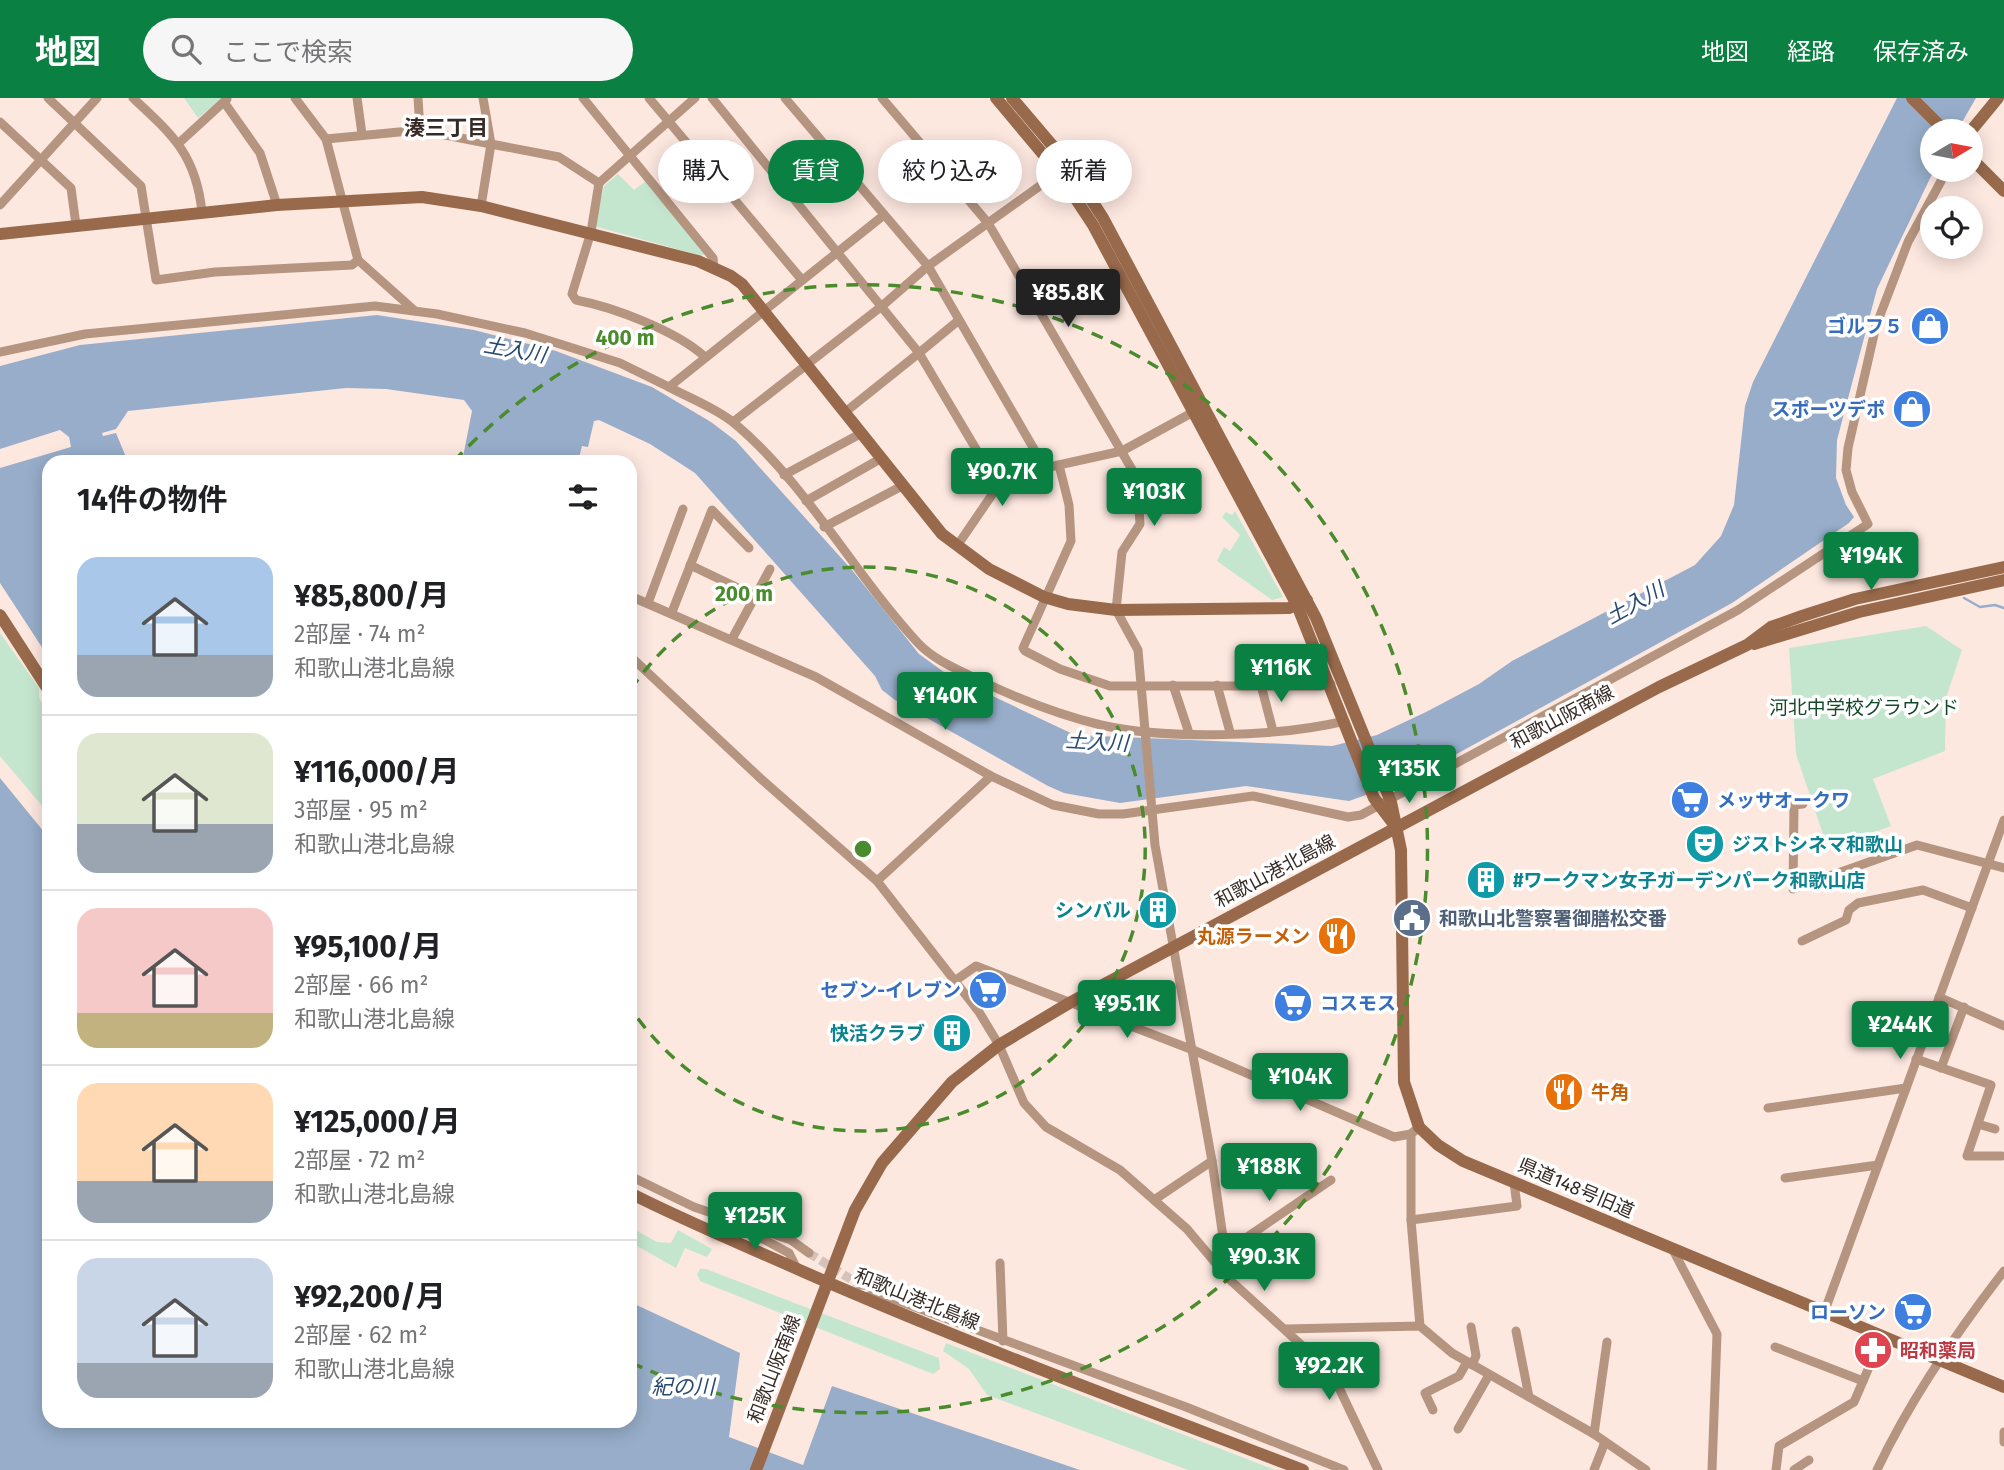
<!DOCTYPE html>
<html lang="ja">
<head>
<meta charset="utf-8">
<style>
  body { margin:0; font-family:"Fira Sans","Noto Sans JP",sans-serif; background:#f6f6f6; color:#202124; height:100vh; display:flex; flex-direction:column; font-size:26px; white-space:nowrap }
  * { box-sizing:border-box; margin:0 }
  p { font-size:23px; color:#757577 }
  .icon { flex:none; width:38px; height:38px; fill:none; stroke:currentColor; stroke-width:2; stroke-linecap:round; stroke-linejoin:round }
  .map { position:relative; flex:1; overflow:hidden }
  .sheet { position:absolute; left:42px; top:357px; width:595px; height:973px; display:flex; flex-direction:column; background:#fff; border-radius:21px; box-shadow:0 4px 18px #0003 }
  .sheet>* { flex:none }
  .guide { position:absolute; left:658px; top:42px; width:665px; height:63px; display:flex; gap:14px }
  .needle { width:46px; rotate:80deg }
  .buttons { position:absolute; left:1920px; top:21px; display:grid; gap:14px }
  .buttons a { display:grid; place-items:center; width:63px; height:63px; border-radius:50%; background:#fff; box-shadow:0 4px 18px #0003; font-size:35px }
  .price { position:absolute; translate:-50% -60px; padding:0 16px; border-radius:7px; background:#0b8043; color:#fff; font-size:23px; line-height:46px; filter:drop-shadow(0 2px 4px #0008) }
  .price::after { content:''; position:absolute; left:50%; top:42px; width:21px; height:16px; margin-left:-10px; background:inherit; clip-path:polygon(0 0,100% 0,50% 100%) }
  .price.current { background:#222; color:#fff }
  ul { padding:0; list-style:none }
  li { display:flex; align-items:center; gap:21px; height:175px; padding:0 35px }
  li+li { border-top:2px solid #e0e0e0 }
  li span { display:grid; place-items:center; flex:none; width:196px; height:140px; border-radius:21px; color:#555 }
  li>.icon { margin-inline-start:auto }
  span .icon { width:84px; height:84px; fill:#fffc; stroke-width:1 }
  li b { font-size:30px }
  h2 { display:flex; justify-content:space-between; align-items:center; height:84px; padding:0 35px; font-size:30px }
  .tag { padding:0 24px; border-radius:32px; background:#fff; box-shadow:0 4px 18px #0003; font-size:24px; line-height:63px }
  .tag.current { background:#0b8043; color:#fff }
  header { display:flex; align-items:center; gap:42px; box-sizing:border-box; height:98px; padding:0 35px; background:#0b8043; color:#fff }
  header strong { font-size:33px }
  nav { display:flex; gap:38px; margin-inline-start:auto; font-size:24px }
  .search { width:490px; height:63px; background:#f6f6f6; display:flex; align-items:center; gap:18px; box-sizing:border-box; padding:0 24px; border-radius:38px; color:#757577; font-size:26px }
  .map>svg:first-child { display:block }
</style>
</head>
<body>
<header>
<strong>地図</strong>
<div class="search"><svg class="icon" aria-label="search" viewBox="0 0 24 24"><circle cx="10" cy="10" r="6"/><path d="M15 15l6 6"/></svg>ここで検索</div>
<nav><a>地図</a><a>経路</a><a>保存済み</a></nav>
</header>
<div class="map">
<svg width="2004" height="1372" viewBox="0 0 2004 1372">
  <rect width="100%" height="100%" fill="#fde8e0"/>
  <g fill="#c5e6ce">
    <path d="M184 0H222L198 20Z"/>
    <path d="M618 76 634 92 646 83 704 156 702 158 594 128 604 88Z"/>
    <path d="M1235 413 1283 499 1272 502 1217 463 1224 449 1230 453 1240 437 1222 419 1226 414 1232 417Z"/>
    <path d="M1926 528 1962 552 1946 600 1945 653 1873 681 1891 728 1828 751 1796 656 1789 550Z"/>
    <path d="M0 535 39 590V600L49 615V716L0 658Z"/>
    <path d="M630 1129 657 1144 671 1145 678 1132 712 1151 707 1159 685 1150 676 1170 630 1144Z"/>
    <path d="M700 1171H706L939 1260 940 1271 933 1276 700 1183 697 1176Z"/>
    <path d="M946 1245 1275 1372H1188L987 1297 969 1271 943 1253Z"/>
  </g>
  <g fill="#97adc9">
    <path d="M1897 0H1976L1957 33H1932L1934 72 1877 191 1837 342 1836 380 1846 407 1854 419 1849 425 1732 505 1411 681 1349 703 1246 688 1120 705 1064 695 1048 688 895 602 882 592 875 578 695 375 650 346 599 322 594 323 588 349 582 348 578 364H462L472 313 464 302 386 291 346 290 128 313 116 331 102 335 103 338 116 335 128 364H49V560L0 485V370L71 349 69 339 60 332 0 351V268L80 247 377 217 474 232 556 253 652 289 711 324 736 343 852 472 919 556 948 577 1075 637 1332 648 1377 637 1426 614 1479 586 1512 563 1695 467 1721 438 1734 407 1745 308 1753 284Z"/>
    <path d="M0 680 49 740V1323H630V1204L740 1255 729 1339 803 1367 832 1288 1080 1372H0Z"/>
  </g>
  <g fill="none" stroke-linecap="round" stroke-linejoin="round">
    <path stroke="#97adc9" stroke-width="2.5" d="M1964 500 1980 509 1995 507 2004 510"/>
    <path stroke="#d5c2bb" stroke-width="9" stroke-dasharray="9 4.5" stroke-linecap="butt" d="M809 1155 860 1187"/>
    <g stroke="#b59580" stroke-width="9">
      <path d="M48 0 141 88 156 182 215 174 352 167 358 162 326 41 420 32 491 46 483 0"/>
      <path d="M133 0C173 37 196 57 202 114"/>
      <path d="M295 0 326 41"/>
      <path d="M357 0 362 36"/>
      <path d="M418 0 420 32"/>
      <path d="M583 0 713 160 714 170"/>
      <path d="M649 0 802 182"/>
      <path d="M695 0 599 85 591 134 572 196 576 202C613 209 677 233 705 259"/>
      <path d="M712 0 919 255 959 222"/>
      <path d="M785 0 928 168 1045 370"/>
      <path d="M882 0 988 125 1137 380 1140 426 1122 454 1116 512 1138 552 1155 747 1212 1063 1229 1181"/>
      <path d="M224 4 260 55 277 107"/>
      <path d="M0 24 71 90 76 127"/>
      <path d="M179 45 227 1"/>
      <path d="M0 107 97 0"/>
      <path d="M481 108 491 46 559 59 599 85"/>
      <path d="M884 117 669 289C689 300 716 310 734 325 805 384 855 477 918 545 934 562 957 571 977 581 1016 600 1059 617 1101 627 1168 642 1278 639 1345 623"/>
      <path d="M358 162 415 213"/>
      <path d="M0 254 85 236 375 208 437 216 525 235 620 265 669 289"/>
      <path d="M844 315 919 255 998 388"/>
      <path d="M733 324 882 208 928 168 1062 72"/>
      <path d="M1059 367 1069 407 1071 443 1023 550 1025 553 1060 571 1110 588H1321L1331 586"/>
      <path d="M784 377 860 336"/>
      <path d="M806 403 880 361"/>
      <path d="M824 429 902 388"/>
      <path d="M957 448 998 388 1045 370 1122 353 1197 312"/>
      <path d="M690 467 736 489"/>
      <path d="M630 498 816 579 991 678 1053 707 1099 716H1123L1253 698 1348 719 1361 717 1738 512 1868 426 1852 394 1846 372 1848 350 1876 228 1908 144 1947 72"/>
      <path d="M648 505 683 411"/>
      <path d="M672 514 712 412 749 450"/>
      <path d="M732 541 770 471"/>
      <path d="M630 558 759 679 877 783 979 914 999 947 1024 1005 1046 1029 1120 1072 1187 1131 1229 1181 1332 1275 1378 1372"/>
      <path d="M1173 587 1189 635"/>
      <path d="M1217 587 1230 634"/>
      <path d="M1261 587 1273 633"/>
      <path d="M1803 706 1794 707 1793 791 1917 747 2004 770"/>
      <path d="M877 783 991 678"/>
      <path d="M1802 843 1846 822 1849 812 1858 805 1923 792 1972 810"/>
      <path d="M956 882 976 868 1193 952 1394 1039 1411 1036 1419 1029"/>
      <path d="M1939 899 2004 928"/>
      <path d="M1916 961 1991 987 1967 1058H2002"/>
      <path d="M1941 970 1964 909"/>
      <path d="M1768 1010 1906 990"/>
      <path d="M1978 1026 1995 1031"/>
      <path d="M1411 1036V1122L1420 1228"/>
      <path d="M630 1078 694 1109 791 1142 809 1155"/>
      <path d="M1785 1080 1878 1067"/>
      <path d="M1154 1102 1212 1063"/>
      <path d="M1411 1122 1517 1108 1514 1084"/>
      <path d="M735 1126 789 1155 797 1171"/>
      <path d="M1673 1152 1717 1236 1712 1372"/>
      <path d="M1225 1154 1331 1082"/>
      <path d="M1000 1165 1003 1243"/>
      <path d="M860 1187 883 1188 936 1214"/>
      <path d="M864 1200 877 1195 1186 1309 1344 1372"/>
      <path d="M1824 1215 2004 722"/>
      <path d="M1471 1229 1476 1258 1472 1267"/>
      <path d="M1286 1231 1420 1228 1452 1255 1594 1336 1646 1372"/>
      <path d="M1516 1233 1529 1299"/>
      <path d="M1775 1249 1863 1283"/>
      <path d="M1433 1312 1425 1295 1459 1278 1467 1264"/>
      <path d="M1458 1331 1489 1277"/>
      <path d="M2004 1334V1344"/>
      <path d="M1594 1336 1607 1244"/>
      <path d="M1594 1372 1605 1344"/>
      <path d="M1776 1372 1779 1348 1854 1304 1882 1239"/>
      <path d="M1794 1372 1809 1362"/>
      <path d="M1877 1372C1911 1300 1956 1235 2004 1173"/>
    </g>
    <g stroke="#986a4b" stroke-width="12">
      <path d="M996 0 1058 74 1093 127 1297 507 1374 700 1396 729"/>
      <path d="M1012 0 1068 66 1103 120 1316 520 1391 704 1401 752 1404 984 1419 1029 1438 1047 1463 1063 2004 1289"/>
      <path d="M1912 0 1945 33"/>
      <path d="M1970 34 1998 0"/>
      <path d="M1970 59 2004 93"/>
      <path d="M0 136 277 107 422 99 481 108 698 163 731 178 742 186 942 436 989 471 1044 499 1068 506 1116 512 1289 510 1307 502"/>
      <path d="M0 517 49 593"/>
      <path d="M1754 546 1859 514 2004 482"/>
      <path d="M630 1095C687 1124 746 1148 804 1174 968 1246 1136 1308 1303 1372"/>
      <path d="M756 1372 855 1112 882 1065 952 984 999 947 1071 904 1659 589 1747 547 1771 529 1802 518 1855 501 2004 469"/>
    </g>
  </g>
  <g fill="none" stroke="#4a8b2d" stroke-width="3.5" stroke-dasharray="12 9">
    <path d="M631 591A282 282 0 1 1 631 911"/>
    <path d="M454 363A564 564 0 1 1 634 1266"/>
  </g>
  <defs>
    <g id="shop-disc" transform="scale(2.0125)"><circle r="9.5" fill="#3f7fe0" stroke="#fff"/><path d="M-5-2.5h2.3a2.7 3.5 0 0 1 5.4 0H5L5.5 6h-11ZM-1.5-2.5h3a1.5 2.3 0 0 0-3 0Z" fill="#fff"/></g>
    <g id="supermarket-disc" transform="scale(2.0125)"><circle r="9.5" fill="#3f7fe0" stroke="#fff"/><path d="M-6-5.5h2.5l.6 2H6L4.5 2H-2.5L-4.4-4H-6ZM-1.5 3.2a1.3 1.3 0 1 0 .1 0ZM3 3.2a1.3 1.3 0 1 0 .1 0Z" fill="#fff"/></g>
    <g id="theatre-disc" transform="scale(2.0125)"><circle r="9.5" fill="#0f9aa8" stroke="#fff"/><path d="M-5-5.5Q0-4 5-5.5V0Q5 5 0 6Q-5 5-5 0ZM-3.3-2.5H-1v1.5H-3.3ZM1-2.5H3.3v1.5H1ZM-2.8 1Q0 5.5 2.8 1Z" fill="#fff"/></g>
    <g id="building-disc" transform="scale(2.0125)"><circle r="9.5" fill="#0f9aa8" stroke="#fff"/><path d="M-4-6H4V6H1V3H-1V6H-4ZM-2.5-4.3h1.7v1.8h-1.7ZM.8-4.3h1.7v1.8H.8ZM-2.5-1h1.7V.8h-1.7ZM.8-1h1.7V.8H.8Z" fill="#fff"/></g>
    <g id="civic-disc" transform="scale(2.0125)"><circle r="9.5" fill="#5c6f8a" stroke="#fff"/><path d="M-.6-6.5H3V-4.5H.6V-3L4-1V1h2V6H-6V1h2V-1L-.6-3ZM-1.2 2.5V6h2.4V2.5Z" fill="#fff"/></g>
    <g id="restaurant-disc" transform="scale(2.0125)"><circle r="9.5" fill="#e8710a" stroke="#fff"/><path d="M-5-6h1v4h1v-4h1v4h1v-4h1v5L-1.5 .5V6h-2V.5L-5-1ZM5-6V6H3V1.5H1.5Q1.5-4 5-6Z" fill="#fff"/></g>
    <g id="pharmacy-disc" transform="scale(2.0125)"><circle r="9.5" fill="#e0444e" stroke="#fff"/><path d="M-2-6h4v4h4v4h-4v4h-4v-4h-4v-4h4Z" fill="#fff"/></g>
  </defs>
  <g fill-rule="evenodd">
    <use href="#shop-disc" x="1930" y="228"/>
    <use href="#shop-disc" x="1912" y="311"/>
    <use href="#supermarket-disc" x="1690" y="702"/>
    <use href="#theatre-disc" x="1705" y="746"/>
    <use href="#building-disc" x="1486" y="782"/>
    <use href="#building-disc" x="1158" y="812"/>
    <use href="#civic-disc" x="1412" y="820"/>
    <use href="#restaurant-disc" x="1337" y="838"/>
    <use href="#supermarket-disc" x="988" y="892"/>
    <use href="#supermarket-disc" x="1293" y="905"/>
    <use href="#building-disc" x="952" y="935"/>
    <use href="#restaurant-disc" x="1564" y="994"/>
    <use href="#supermarket-disc" x="1913" y="1214"/>
    <use href="#pharmacy-disc" x="1873" y="1252"/>
  </g>
  <g text-anchor="middle" dominant-baseline="central" stroke-width="7" stroke-linejoin="round" paint-order="stroke">
    <g font-size="19" font-weight="bold" fill="#366cbe" stroke="#fff" text-anchor="end">
      <text x="1903" y="228">ゴルフ５</text>
      <text x="1885" y="311">スポーツデポ</text>
      <text x="1717" y="702" text-anchor="start">メッサオークワ</text>
      <text x="961" y="892">セブン-イレブン</text>
      <text x="1320" y="905" text-anchor="start">コスモス</text>
      <text x="1886" y="1214">ローソン</text>
    </g>
    <g font-size="19" fill="#134828" stroke="#fff">
      <text x="1864" y="609">河北中学校グラウンド</text>
    </g>
    <g font-size="19" fill="#362a25" stroke="#fff">
      <text transform="translate(1562 619) rotate(-28)">和歌山阪南線</text>
      <text transform="translate(1275 773) rotate(-28)">和歌山港北島線</text>
      <text transform="translate(1576 1090) rotate(23)">県道148号旧道</text>
      <text transform="translate(917 1201) rotate(22)">和歌山港北島線</text>
      <text transform="translate(774 1271) rotate(-69)">和歌山阪南線</text>
    </g>
    <g font-size="19" font-weight="bold" fill="#0d838f" stroke="#fff" text-anchor="start">
      <text x="1732" y="746">ジストシネマ和歌山</text>
      <text x="1513" y="782">#ワークマン女子ガーデンパーク和歌山店</text>
      <text x="1131" y="812" text-anchor="end">シンバル</text>
      <text x="925" y="935" text-anchor="end">快活クラブ</text>
    </g>
    <g font-size="19" font-weight="bold" fill="#4e5e75" stroke="#fff" text-anchor="start">
      <text x="1439" y="820">和歌山北警察署御膳松交番</text>
    </g>
    <g font-size="19" font-weight="bold" fill="#c56008" stroke="#fff" text-anchor="end">
      <text x="1310" y="838">丸源ラーメン</text>
      <text x="1591" y="994" text-anchor="start">牛角</text>
    </g>
    <g font-size="19" font-weight="bold" fill="#be3a42" stroke="#fff" text-anchor="start">
      <text x="1900" y="1252">昭和薬局</text>
    </g>
    <g font-size="21" font-weight="bold" fill="#362a25" stroke="#fff">
      <text x="446" y="30">湊三丁目</text>
    </g>
    <g font-size="21" font-style="italic" fill="#294971" stroke="#fff">
      <text transform="translate(515 252) rotate(10)">土入川</text>
      <text transform="translate(1635 505) rotate(-29)">土入川</text>
      <text transform="translate(1097 644) rotate(3)">土入川</text>
      <text x="683" y="1289">紀の川</text>
    </g>
  </g>
  <circle cx="863" cy="751" r="10" fill="#4a8b2d" stroke="#fff" stroke-width="3.5"/>
  <g font-size="21" text-anchor="middle" font-weight="bold" fill="#4a8b2d" stroke="#fff" stroke-width="7" stroke-linejoin="round" paint-order="stroke">
    <text x="625" y="247">400 m</text>
    <text x="744" y="503">200 m</text>
  </g>
</svg>
<div class="buttons">
<a><svg class="needle" viewBox="-14 -14 28 28"><path d="M0-13l5 13h-10z" fill="#e53935"/><path d="M0 13l5-13h-10z" fill="#757577"/></svg></a>
<a><svg class="icon" aria-label="locate" viewBox="0 0 24 24"><circle cx="12" cy="12" r="6"/><path d="M12 2v4M12 18v4M2 12h4M18 12h4"/></svg></a>
</div>
<b class="price current" style="left:1068px;top:231px">¥85.8K</b>
<b class="price" style="left:1002px;top:410px">¥90.7K</b>
<b class="price" style="left:1154px;top:430px">¥103K</b>
<b class="price" style="left:1871px;top:494px">¥194K</b>
<b class="price" style="left:1281px;top:606px">¥116K</b>
<b class="price" style="left:945px;top:634px">¥140K</b>
<b class="price" style="left:1409px;top:707px">¥135K</b>
<b class="price" style="left:1127px;top:942px">¥95.1K</b>
<b class="price" style="left:1900px;top:963px">¥244K</b>
<b class="price" style="left:1300px;top:1015px">¥104K</b>
<b class="price" style="left:1269px;top:1105px">¥188K</b>
<b class="price" style="left:755px;top:1154px">¥125K</b>
<b class="price" style="left:1264px;top:1195px">¥90.3K</b>
<b class="price" style="left:1329px;top:1304px">¥92.2K</b>
<div class="guide">
<a class="tag">購入</a>
<a class="tag current">賃貸</a>
<a class="tag">絞り込み</a>
<a class="tag">新着</a>
</div>
<section class="sheet">
<h2>14件の物件<svg class="icon" aria-label="filters" viewBox="0 0 24 24"><path d="M4 7h16M4 17h16"/><circle cx="9" cy="7" r="2"/><circle cx="15" cy="17" r="2"/></svg></h2>
<ul>
<li><span style="background:linear-gradient(#a9c7e8 70%,#9aa5b1 0)"><svg class="icon" aria-label="home" viewBox="0 0 24 24"><path d="M3 11l9-7 9 7M6 9v11h12V9"/></svg></span><div><b>¥85,800/月</b><p>2部屋 · 74 m²</p><p>和歌山港北島線</p></div></li>
<li><span style="background:linear-gradient(#dfe7d0 65%,#9aa5b1 0)"><svg class="icon" aria-label="home" viewBox="0 0 24 24"><path d="M3 11l9-7 9 7M6 9v11h12V9"/></svg></span><div><b>¥116,000/月</b><p>3部屋 · 95 m²</p><p>和歌山港北島線</p></div></li>
<li><span style="background:linear-gradient(#f6c9c9 75%,#c2b280 0)"><svg class="icon" aria-label="home" viewBox="0 0 24 24"><path d="M3 11l9-7 9 7M6 9v11h12V9"/></svg></span><div><b>¥95,100/月</b><p>2部屋 · 66 m²</p><p>和歌山港北島線</p></div></li>
<li><span style="background:linear-gradient(#ffd9b3 70%,#9aa5b1 0)"><svg class="icon" aria-label="home" viewBox="0 0 24 24"><path d="M3 11l9-7 9 7M6 9v11h12V9"/></svg></span><div><b>¥125,000/月</b><p>2部屋 · 72 m²</p><p>和歌山港北島線</p></div></li>
<li><span style="background:linear-gradient(#c9d6e8 75%,#9aa5b1 0)"><svg class="icon" aria-label="home" viewBox="0 0 24 24"><path d="M3 11l9-7 9 7M6 9v11h12V9"/></svg></span><div><b>¥92,200/月</b><p>2部屋 · 62 m²</p><p>和歌山港北島線</p></div></li>
</ul>
</section>
</div>
</body>
</html>
